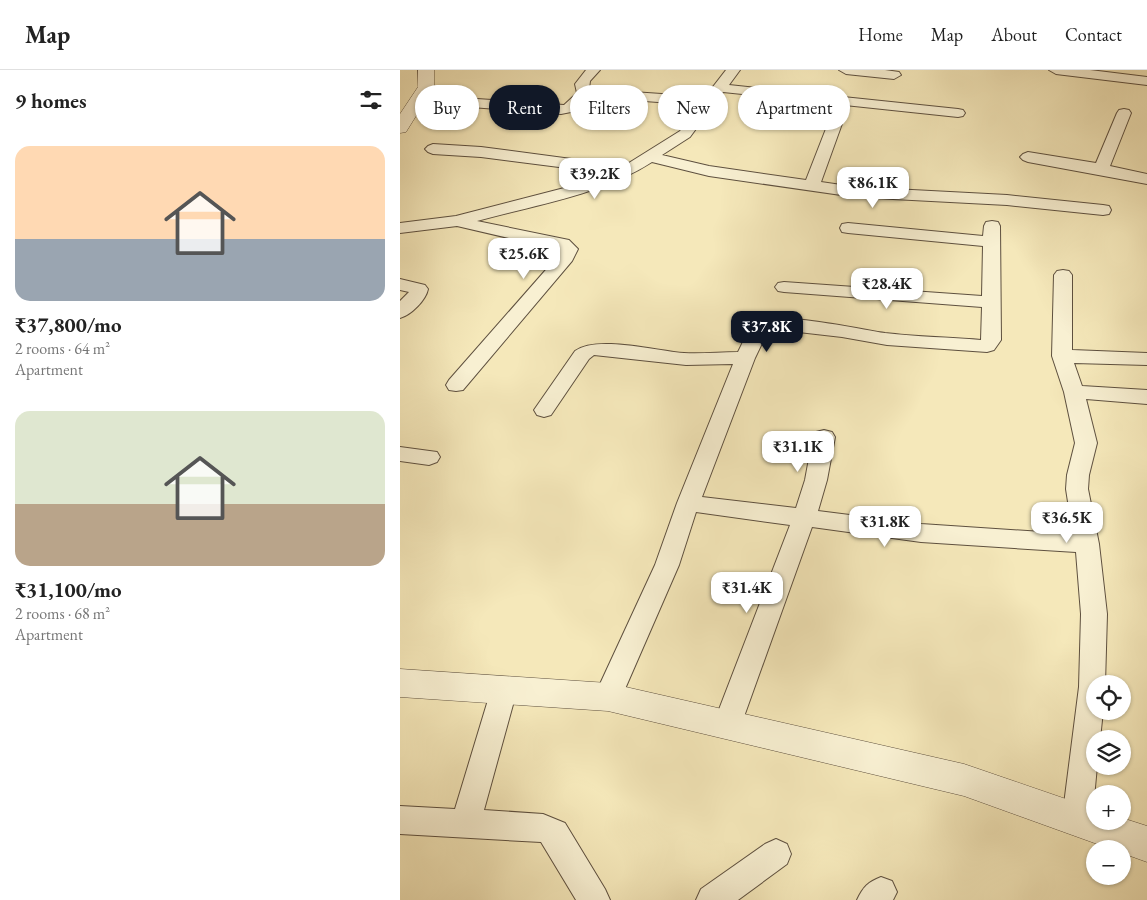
<!DOCTYPE html>
<html lang="en">
<head>
<meta charset="utf-8">
<style>
  body { margin:0; font-family:"EB Garamond",serif; background:#f6f6f6; color:#222; height:100vh; display:flex; flex-direction:column; font-size:19px; white-space:nowrap }
  * { box-sizing:border-box; margin:0 }
  p { font-size:16px; color:#767676 }
  .icon { flex:none; width:28px; height:28px; fill:none; stroke:currentColor; stroke-width:2; stroke-linecap:round; stroke-linejoin:round }
  .map { position:relative; flex:1; overflow:hidden }
  .drawer { display:flex; flex-direction:column; background:#fff; width:400px }
  .drawer>* { flex:none }
  .top-card { position:absolute; left:15px; top:15px; width:475px; height:45px; display:flex; gap:10px }
  .buttons { position:absolute; left:686px; top:605px; display:grid; gap:10px }
  .buttons a { display:grid; place-items:center; width:45px; height:45px; border-radius:50%; background:#fff; box-shadow:0 1px 4px #0004; font-size:25px }
  .price { position:absolute; translate:-50% -42px; padding:0 11px; border-radius:10px; background:#fff; color:#222; font-size:16px; line-height:32px; filter:drop-shadow(0 1px 2px #0008) }
  .price::after { content:''; position:absolute; left:50%; top:30px; width:15px; height:11px; margin-left:-8px; background:inherit; clip-path:polygon(0 0,100% 0,50% 100%) }
  .price.on { background:#111827; color:#fff }
  ul { padding:0; list-style:none }
  li { display:grid; align-content:center; gap:10px; height:265px; padding:0 15px }
  li span { display:grid; place-items:center; height:155px; border-radius:15px; color:#555 }
  li>.icon { margin-inline-start:auto }
  span .icon { width:90px; height:90px; fill:#fffc; stroke-width:1 }
  li b { font-size:21px }
  h2 { display:flex; justify-content:space-between; align-items:center; height:60px; padding:0 15px; font-size:21px }
  .tag { padding:0 18px; border-radius:22px; background:#fff; box-shadow:0 1px 4px #0004; font-size:18px; line-height:45px }
  .tag.on { background:#111827; color:#fff }
  header { display:flex; align-items:center; gap:30px; box-sizing:border-box; height:70px; padding:0 25px; background:#fff; border-bottom:1px solid #e0e0e0 }
  header strong { font-size:24px }
  nav { display:flex; gap:28px; margin-inline-start:auto; font-size:18px }
  main { display:flex; flex:1; min-height:0 }
  .map>svg:first-child { display:block }
</style>
</head>
<body>
<header>
<strong>Map</strong>
<nav><a>Home</a><a>Map</a><a>About</a><a>Contact</a></nav>
</header>
<main>
<section class="drawer">
<h2>9 homes<svg class="icon" aria-label="filters" viewBox="0 0 24 24"><path d="M4 7h16M4 17h16"/><circle cx="9" cy="7" r="2"/><circle cx="15" cy="17" r="2"/></svg></h2>
<ul>
<li><span style="background:linear-gradient(#ffd9b3 60%,#9aa5b1 0)"><svg class="icon" aria-label="home" viewBox="0 0 24 24"><path d="M3 11l9-7 9 7M6 9v11h12V9"/></svg></span><div><b>₹37,800/mo</b><p>2 rooms · 64 m²</p><p>Apartment</p></div></li>
<li><span style="background:linear-gradient(#dfe7d0 60%,#b9a48a 0)"><svg class="icon" aria-label="home" viewBox="0 0 24 24"><path d="M3 11l9-7 9 7M6 9v11h12V9"/></svg></span><div><b>₹31,100/mo</b><p>2 rooms · 68 m²</p><p>Apartment</p></div></li>
</ul>
</section>
<div class="map">
<svg width="747" height="830" viewBox="0 0 747 830">
  <rect width="100%" height="100%" fill="#f5e8ba"/>
  <filter id="stains"><feTurbulence type="fractalNoise" baseFrequency=".004" numOctaves="4"/><feColorMatrix values="0 0 0 0 .2 0 0 0 0 .09 0 0 0 0 .02 0 0 0 .5 -.17"/></filter>
  <radialGradient id="worn" r=".72"><stop offset=".6" stop-color="#630" stop-opacity="0"/><stop offset="1" stop-color="#630" stop-opacity=".3"/></radialGradient>
  <g fill="none" stroke-linecap="round" stroke-linejoin="round">
    <g stroke="#5e503f" stroke-width="2">
      <g id="minor">
        <path d="M186 0H200L190 11 189 19 305 27 326 0H340L329 15 558 39 563 40 565 43 563 46 558 47 323 22 290 67 262 85 309 96 406 110 429 51 431 48H441L443 51 421 112 455 117 607 125 703 135 709 136 711 140 709 144 703 145 607 135 455 127 309 106 252 92C201 125 135 135 77 151L169 170 178 179 172 191 63 320 56 321 49 320 46 315 49 310 158 186 160 180 57 156 0 163V153L56 146 172 116 206 103 81 87 33 84 28 82 25 79 28 76 33 74 81 77 224 96 280 61 299 35 190 27 176 41 161 44 19 33 14 32 12 29 14 26 19 25 164 35 177 23 175 14Z"/>
        <path d="M439 0H485L499 2 501 5 494 9 446 4Z"/>
        <path d="M649 0H690L747 7V15L656 4Z"/>
        <path d="M724 39 729 40 731 43 710 96 747 104V114L628 92 623 90 620 87 623 84 628 82 696 93 717 43 719 40Z"/>
        <path d="M592 151 598 152 600 156 601 270 594 280 587 282 487 275 442 267 381 260H372L367 263 355 288 302 427 396 438 405 410 413 367 416 362 424 360 432 362 435 367 427 410 418 441 521 454 673 464 666 419 667 405 675 373 664 322 652 286 654 205 657 201 663 200 669 201 672 205V280L747 283V295L674 293 682 316 747 320V334L686 329 697 373 689 405 688 419 699 474 707 544 705 614H695V641H703L700 669H695V696H697L692 750 688 760 677 764 666 760 662 750 679 617 681 544 676 482 521 472 412 457 341 655 337 664 327 667 317 664 313 655 390 455 296 442 279 495 218 635 208 639 198 635 194 627 255 495 277 433 333 294 286 295 194 285 189 289 151 345 144 347 137 345 134 340 175 281C197 265 256 281 284 283 302 284 320 282 338 282 344 271 348 257 360 251 381 242 459 259 485 263 517 267 550 267 581 270L582 237 384 222 378 221 375 217 378 213 384 212 582 226 583 176 448 163 442 162 440 158 442 154 448 153 583 166 584 156 586 152Z"/>
        <path d="M0 209 25 215 28 219C26 230 11 245 0 248V231L9 222 0 220Z"/>
        <path d="M0 377 37 382 40 387 37 392 29 395 0 391Z"/>
        <path d="M104 609 114 612 117 620 84 740 143 744 165 753 205 819 210 830H176L141 772 0 764V736L55 739 91 620 94 612Z"/>
        <path d="M376 769 387 774 391 784 387 794 338 830H296L301 819 365 774Z"/>
        <path d="M481 807 492 811 497 822 493 830H457C463 817 468 812 481 807Z"/>
      </g>
    </g>
    <g stroke="#5e503f" stroke-width="1">
      <g id="tertiary">
        <path d="M18 0H34V17L6 62 0 63V44L18 17Z"/>
        <path d="M0 599 208 613 564 694 695 739V751H722V748L747 756V792L722 783V779H711L564 726 208 641 0 627Z"/>
      </g>
    </g>
    <use href="#minor" fill="#f8f0d2" fill-rule="evenodd"/>
    <use href="#tertiary" fill="#f8f0d2" fill-rule="evenodd"/>
  </g>
  <rect width="100%" height="100%" filter="url(#stains)"/>
  <rect width="100%" height="100%" fill="url(#worn)"/>
</svg>
<div class="buttons">
<a><svg class="icon" aria-label="locate" viewBox="0 0 24 24"><circle cx="12" cy="12" r="6"/><path d="M12 2v4M12 18v4M2 12h4M18 12h4"/></svg></a>
<a><svg class="icon" aria-label="layers" viewBox="0 0 24 24"><path d="M12 4l9 5-9 5-9-5zM3 14l9 5 9-5"/></svg></a>
<a>+</a>
<a>−</a>
</div>
<b class="price" style="left:195px;top:130px">₹39.2K</b>
<b class="price" style="left:473px;top:139px">₹86.1K</b>
<b class="price" style="left:124px;top:210px">₹25.6K</b>
<b class="price" style="left:487px;top:240px">₹28.4K</b>
<b class="price on" style="left:367px;top:283px">₹37.8K</b>
<b class="price" style="left:398px;top:403px">₹31.1K</b>
<b class="price" style="left:667px;top:474px">₹36.5K</b>
<b class="price" style="left:485px;top:478px">₹31.8K</b>
<b class="price" style="left:347px;top:544px">₹31.4K</b>
<div class="top-card">
<a class="tag">Buy</a>
<a class="tag on">Rent</a>
<a class="tag">Filters</a>
<a class="tag">New</a>
<a class="tag">Apartment</a>
</div>
</div>
</main>
</body>
</html>
